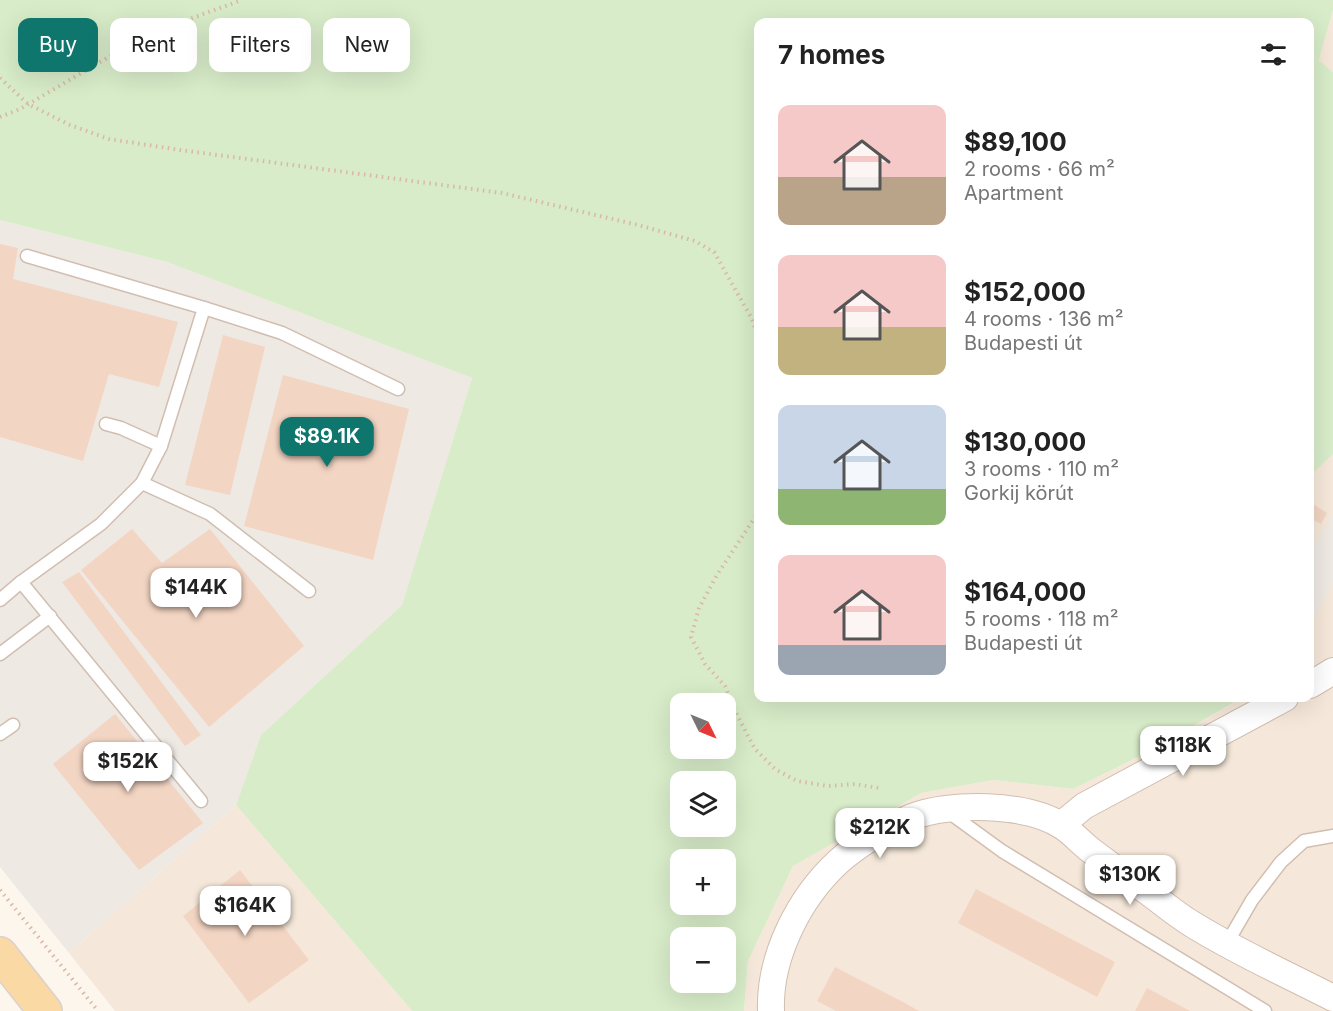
<!DOCTYPE html>
<html lang="en">
<head>
<meta charset="utf-8">
<style>
  body { margin:0; font-family:Inter,sans-serif; background:#f6f6f6; color:#222; height:100vh; display:flex; flex-direction:column; font-size:22px; white-space:nowrap }
  * { box-sizing:border-box; margin:0 }
  p { font-size:20px; color:#767676 }
  .icon { flex:none; width:33px; height:33px; fill:none; stroke:currentColor; stroke-width:2; stroke-linecap:round; stroke-linejoin:round }
  .map { position:relative; flex:1; overflow:hidden }
  .drawer { position:absolute; left:754px; top:18px; width:560px; height:684px; display:flex; flex-direction:column; background:#fff; border-radius:12px; box-shadow:0 6px 24px #0002 }
  .drawer>* { flex:none }
  .banner { position:absolute; left:18px; top:18px; width:570px; height:54px; display:flex; gap:12px }
  .needle { width:39px; rotate:133deg }
  .controls { position:absolute; left:670px; top:693px; display:grid; gap:12px }
  .controls a { display:grid; place-items:center; width:66px; height:66px; border-radius:12px; background:#fff; box-shadow:0 6px 24px #0002; font-size:30px }
  .price { position:absolute; translate:-50% -51px; padding:0 14px; border-radius:12px; background:#fff; color:#222; font-size:20px; line-height:39px; filter:drop-shadow(0 2px 3px #0008) }
  .price::after { content:''; position:absolute; left:50%; top:36px; width:18px; height:14px; margin-left:-9px; background:inherit; clip-path:polygon(0 0,100% 0,50% 100%) }
  .price.current { background:#0f766e; color:#fff }
  ul { padding:0; list-style:none }
  li { display:flex; align-items:center; gap:18px; height:150px; padding:0 24px }
  li span { display:grid; place-items:center; flex:none; width:168px; height:120px; border-radius:12px; color:#555 }
  li>.icon { margin-inline-start:auto }
  span .icon { width:72px; height:72px; fill:#fffc; stroke-width:1 }
  li b { font-size:26px }
  h2 { display:flex; justify-content:space-between; align-items:center; height:72px; padding:0 24px; font-size:26px }
  .pill { padding:0 21px; border-radius:12px; background:#fff; box-shadow:0 6px 24px #0002; font-size:21px; line-height:54px }
  .pill.current { background:#0f766e; color:#fff }
  .map>svg:first-child { display:block }
</style>
</head>
<body>
<div class="map">
<svg width="1333" height="1011" viewBox="0 0 1333 1011">
  <rect width="100%" height="100%" fill="#fdf6ec"/>
  <g fill="#f5e8da">
    <path d="M1333 10V72L1319 60Z"/>
    <path d="M1333 454V1011H744L748 961 793 866 851 831 921 793 993 780 1073 789 1144 754 1239 700V698H1310V476Z"/>
    <path d="M236 805 412 1011H115L69 953Z"/>
  </g>
  <g fill="#efe9e4">
    <path d="M0 220 167 262 472 378 402 605 261 735 236 805 69 953 0 867Z"/>
    <path d="M1333 514V583L1316 614 1310 610V554Z"/>
  </g>
  <path fill="#d8ecc9" fill-rule="evenodd" d="M0 0H1333V10L1319 60 1333 72V454L1310 476V22H759V698H1239L1240 699 1144 754 1073 789 993 780 921 793 793 866 748 961 744 1011H412L236 805 261 735 402 605 472 378 167 262 0 220ZM681 704H726V748H681ZM681 782H726V826H681ZM681 860H726V904H681ZM681 938H726V982H681Z"/>
  <g fill="#f3d5c3">
    <path d="M0 244 18 248 13 279 178 322 159 387 109 374 83 461 0 437Z"/>
    <path d="M223 335 265 347 230 495 185 485Z"/>
    <path d="M283 375 409 409 373 560 244 526Z"/>
    <path d="M1310 502 1327 513 1321 524 1310 518Z"/>
    <path d="M132 529 162 563 210 529 304 646 209 727 81 570Z"/>
    <path d="M79 572 201 735 185 746 62 582Z"/>
    <path d="M115 714 203 823 139 870 53 764Z"/>
    <path d="M240 870 309 960 249 1003 183 916Z"/>
    <path d="M976 889 1115 962 1097 997 958 923Z"/>
    <path d="M835 967 905 1003 919 1011H836L817 1001Z"/>
    <path d="M1147 988 1190 1011H1135Z"/>
  </g>
  <g fill="none" stroke-linecap="round" stroke-linejoin="round">
    <g stroke="#d1beb0" stroke-width="15">
      <g id="service">
        <path d="M27 256 204 308 161 446 142 483"/>
        <path d="M204 308 282 333 398 389"/>
        <path d="M106 424 121 428 161 446"/>
        <path d="M21 582 201 801"/>
        <path d="M0 600 21 582 101 524 142 483 210 514 309 591"/>
        <path d="M0 654 50 616"/>
        <path d="M0 734 13 725"/>
        <path d="M947 811 1002 851 1265 1011"/>
        <path d="M1227 943 1252 900 1281 862 1304 841 1333 836"/>
      </g>
    </g>
    <g stroke="#d1beb0" stroke-width="28">
      <g id="minor">
        <path d="M1310 685 1333 671"/>
        <path d="M1061 825 1084 806 1285 698"/>
        <path d="M771 1011C769 957 799 898 838 862 858 844 886 828 912 817 949 802 1027 803 1062 826 1073 833 1082 844 1093 852 1111 866 1130 879 1148 892 1163 903 1177 915 1192 924 1237 952 1286 974 1333 998"/>
      </g>
    </g>
    <g stroke="#dad1cd" stroke-width="36">
      <path id="primary" d="M0 954 45 1011"/>
    </g>
    <g stroke="#d9b8a5" stroke-width="4" stroke-dasharray="1.5 4.5" stroke-linecap="butt">
      <path d="M0 78 28 104 70 125 109 139 180 150 502 193 638 225 695 241 714 252 752 319 759 339"/>
      <path d="M0 117 20 109 148 34 242 0"/>
      <path d="M759 511 717 575 699 608 691 637 705 664 725 686 737 715 755 749 775 769 797 781 828 786 855 784 879 788"/>
      <path d="M0 890 98 1011"/>
    </g>
    <use href="#service" stroke="#fff" stroke-width="12"/>
    <use href="#minor" stroke="#fff" stroke-width="26"/>
    <use href="#primary" stroke="#fbd9a5" stroke-width="33"/>
  </g>
</svg>
<div class="controls">
<a><svg class="needle" viewBox="-14 -14 28 28"><path d="M0-13l5 13h-10z" fill="#e53935"/><path d="M0 13l5-13h-10z" fill="#767676"/></svg></a>
<a><svg class="icon" aria-label="layers" viewBox="0 0 24 24"><path d="M12 4l9 5-9 5-9-5zM3 14l9 5 9-5"/></svg></a>
<a>+</a>
<a>−</a>
</div>
<b class="price current" style="left:327px;top:468px">$89.1K</b>
<b class="price" style="left:196px;top:619px">$144K</b>
<b class="price" style="left:1183px;top:777px">$118K</b>
<b class="price" style="left:128px;top:793px">$152K</b>
<b class="price" style="left:880px;top:859px">$212K</b>
<b class="price" style="left:1130px;top:906px">$130K</b>
<b class="price" style="left:245px;top:937px">$164K</b>
<div class="banner">
<a class="pill current">Buy</a>
<a class="pill">Rent</a>
<a class="pill">Filters</a>
<a class="pill">New</a>
</div>
<section class="drawer">
<h2>7 homes<svg class="icon" aria-label="filters" viewBox="0 0 24 24"><path d="M4 7h16M4 17h16"/><circle cx="9" cy="7" r="2"/><circle cx="15" cy="17" r="2"/></svg></h2>
<ul>
<li><span style="background:linear-gradient(#f6c9c9 60%,#b9a48a 0)"><svg class="icon" aria-label="home" viewBox="0 0 24 24"><path d="M3 11l9-7 9 7M6 9v11h12V9"/></svg></span><div><b>$89,100</b><p>2 rooms · 66 m²</p><p>Apartment</p></div></li>
<li><span style="background:linear-gradient(#f6c9c9 60%,#c2b280 0)"><svg class="icon" aria-label="home" viewBox="0 0 24 24"><path d="M3 11l9-7 9 7M6 9v11h12V9"/></svg></span><div><b>$152,000</b><p>4 rooms · 136 m²</p><p>Budapesti út</p></div></li>
<li><span style="background:linear-gradient(#c9d6e8 70%,#8fb573 0)"><svg class="icon" aria-label="home" viewBox="0 0 24 24"><path d="M3 11l9-7 9 7M6 9v11h12V9"/></svg></span><div><b>$130,000</b><p>3 rooms · 110 m²</p><p>Gorkij körút</p></div></li>
<li><span style="background:linear-gradient(#f6c9c9 75%,#9aa5b1 0)"><svg class="icon" aria-label="home" viewBox="0 0 24 24"><path d="M3 11l9-7 9 7M6 9v11h12V9"/></svg></span><div><b>$164,000</b><p>5 rooms · 118 m²</p><p>Budapesti út</p></div></li>
</ul>
</section>
</div>
</body>
</html>
